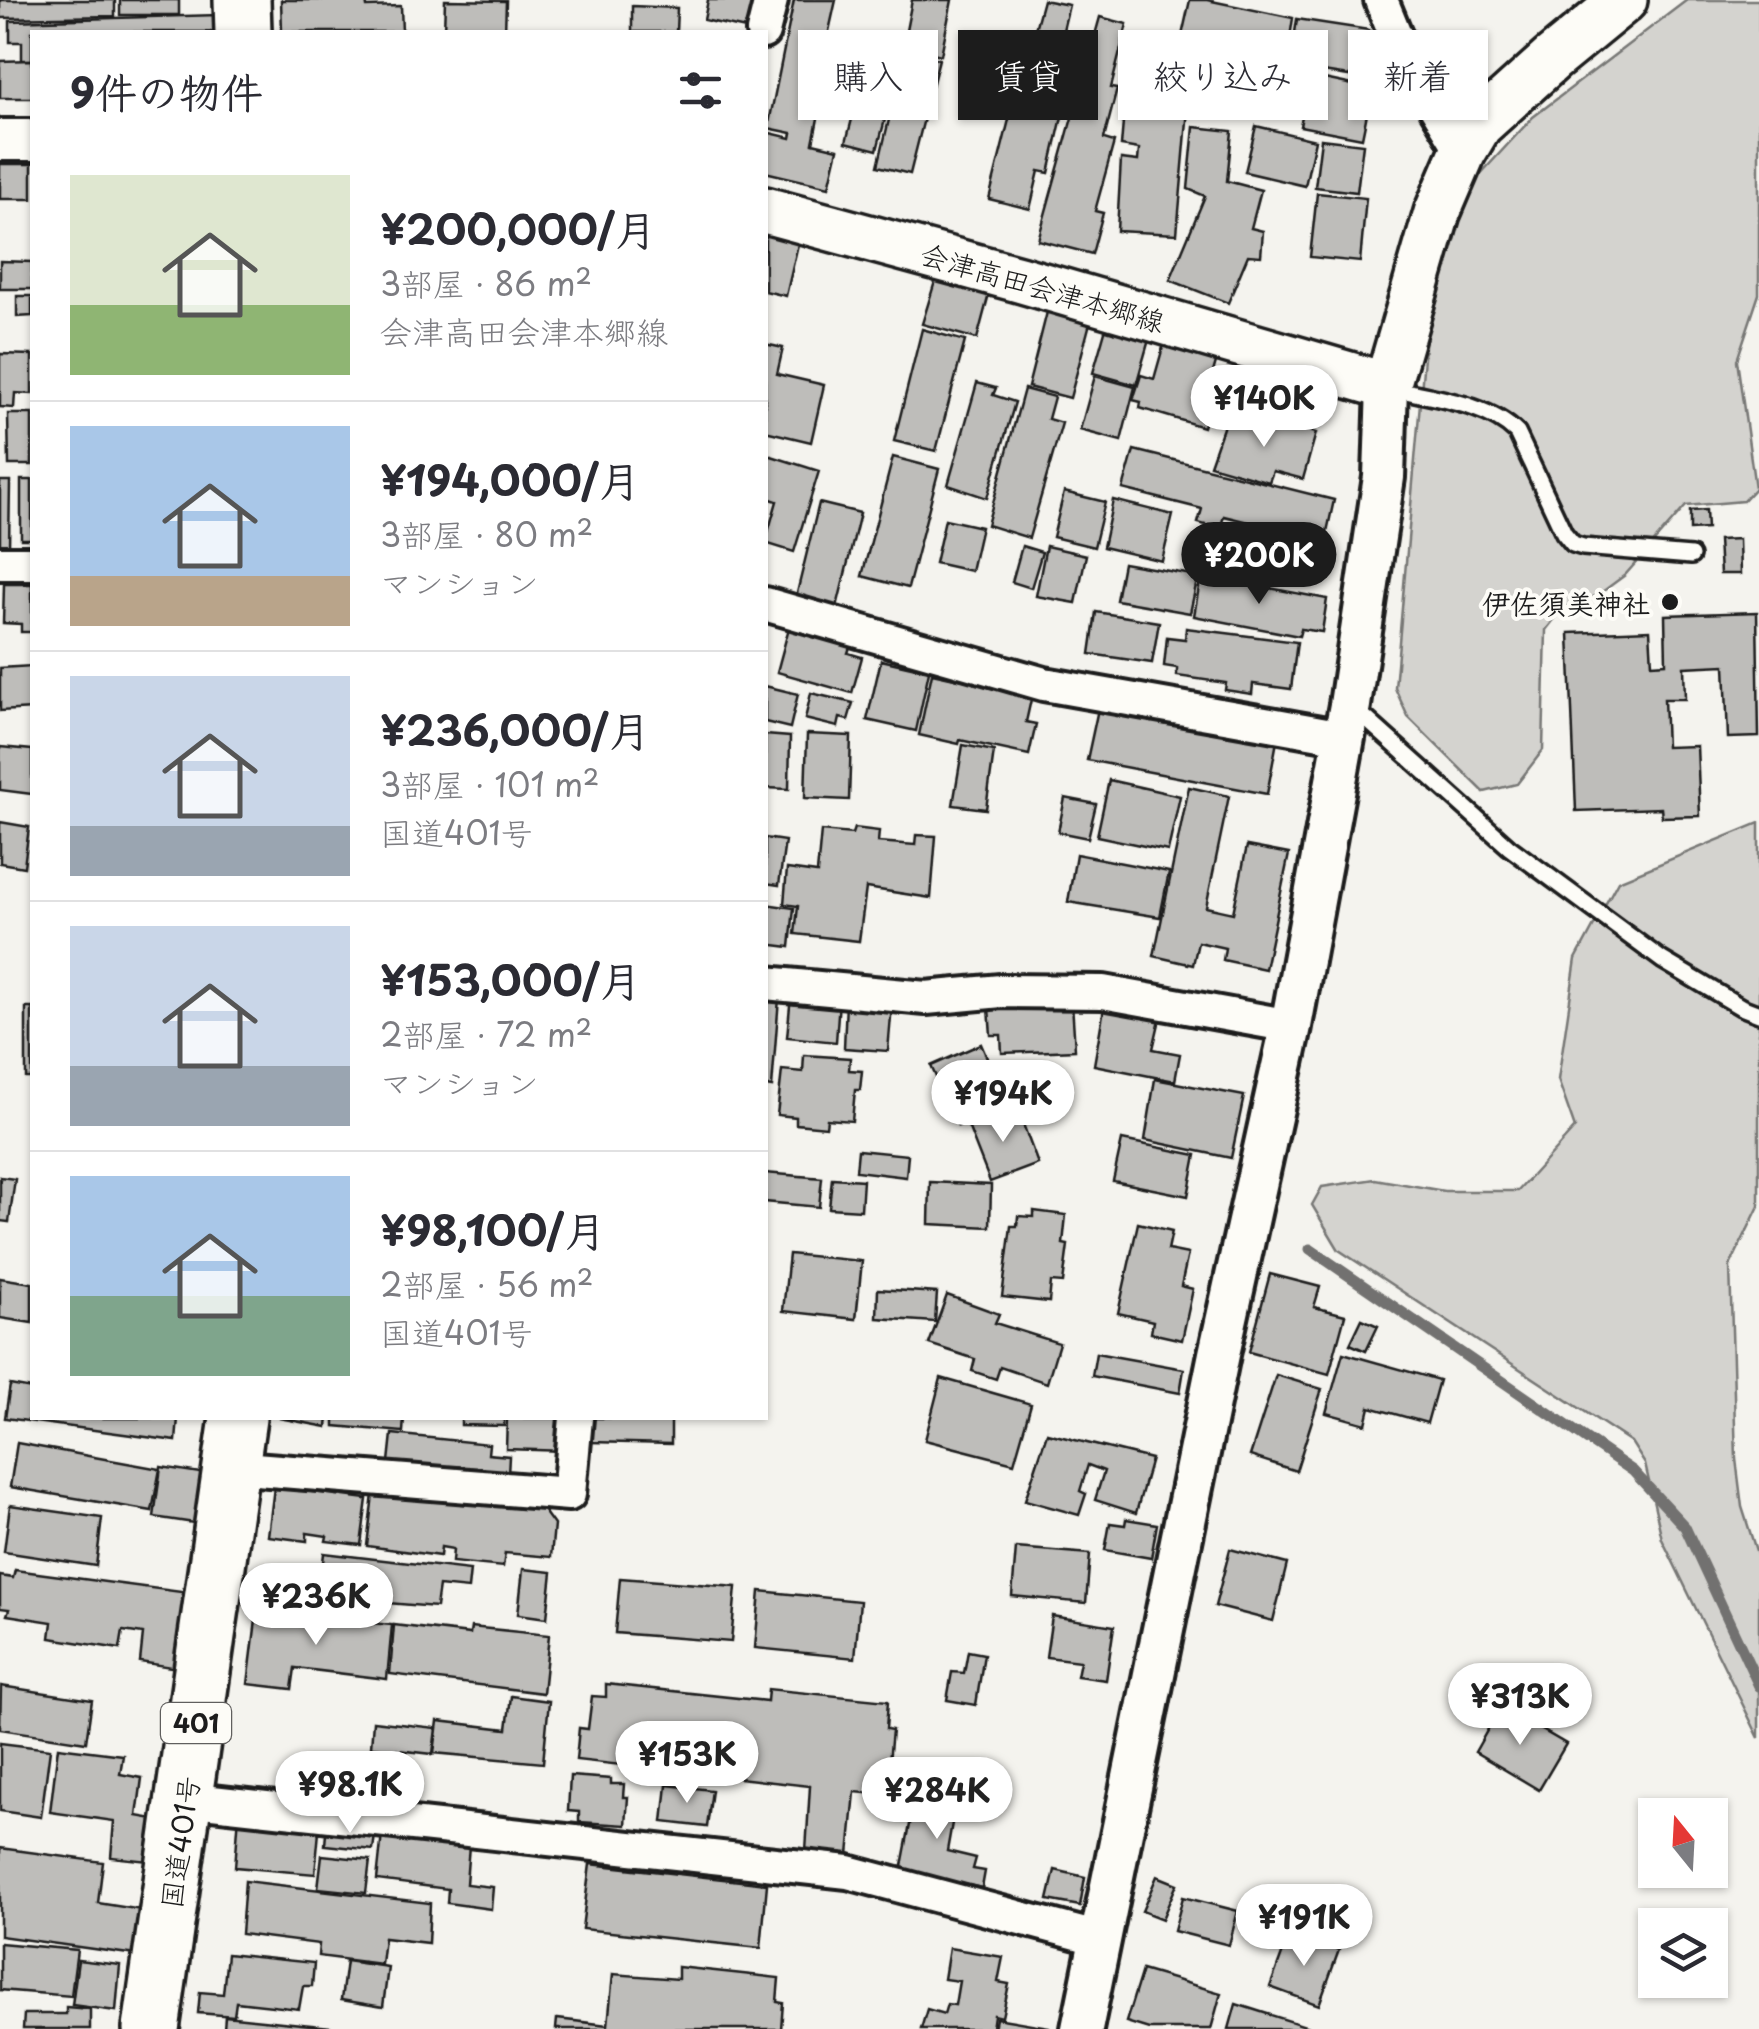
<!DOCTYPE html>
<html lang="ja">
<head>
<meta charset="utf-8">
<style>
  body { margin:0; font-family:"Playpen Sans","Klee One",sans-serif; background:#f2f2f3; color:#2b2b33; height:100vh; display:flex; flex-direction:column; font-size:38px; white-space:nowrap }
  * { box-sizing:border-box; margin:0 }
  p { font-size:32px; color:#7c7c81 }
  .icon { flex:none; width:55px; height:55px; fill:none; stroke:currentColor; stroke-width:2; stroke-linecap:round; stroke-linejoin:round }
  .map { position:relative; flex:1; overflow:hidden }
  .drawer { position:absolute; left:30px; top:30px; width:738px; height:1390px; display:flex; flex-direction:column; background:#fff; border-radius:0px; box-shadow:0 2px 8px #0004 }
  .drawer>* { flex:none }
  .top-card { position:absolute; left:798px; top:30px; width:810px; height:90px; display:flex; gap:20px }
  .needle { width:65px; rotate:342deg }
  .buttons { position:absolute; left:1638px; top:1798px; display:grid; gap:20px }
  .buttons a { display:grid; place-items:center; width:90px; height:90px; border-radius:0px; background:#fff; box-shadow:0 2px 8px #0004; font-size:50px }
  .price { position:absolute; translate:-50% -85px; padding:0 22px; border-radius:35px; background:#fff; color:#222; font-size:32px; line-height:65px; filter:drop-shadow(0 2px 5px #0008) }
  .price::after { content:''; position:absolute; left:50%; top:60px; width:30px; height:22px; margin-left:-15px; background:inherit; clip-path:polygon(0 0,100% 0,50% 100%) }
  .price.selected { background:#1c1c1c; color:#fff }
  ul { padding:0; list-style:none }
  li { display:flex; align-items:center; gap:30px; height:250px; padding:0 40px }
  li+li { border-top:2px solid #e1e1e2 }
  li span { display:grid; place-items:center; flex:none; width:280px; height:200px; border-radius:0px; color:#555 }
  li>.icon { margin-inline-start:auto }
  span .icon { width:120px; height:120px; fill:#fffc; stroke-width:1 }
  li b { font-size:42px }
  h2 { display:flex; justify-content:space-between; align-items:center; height:120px; padding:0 40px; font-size:42px }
  .tag { padding:0 35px; border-radius:0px; background:#fff; box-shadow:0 2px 8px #0004; font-size:35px; line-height:90px }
  .tag.selected { background:#1c1c1c; color:#fff }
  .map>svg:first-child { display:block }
</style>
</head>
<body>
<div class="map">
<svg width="1759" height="2029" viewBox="0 0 1759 2029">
  <rect width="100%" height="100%" fill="#f4f3ee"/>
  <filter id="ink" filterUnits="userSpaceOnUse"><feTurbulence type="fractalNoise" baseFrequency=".01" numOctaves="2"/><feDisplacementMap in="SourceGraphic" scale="20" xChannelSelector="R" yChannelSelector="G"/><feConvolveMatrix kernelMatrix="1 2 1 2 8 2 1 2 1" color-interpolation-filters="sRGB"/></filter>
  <g filter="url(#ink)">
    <g fill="#d4d3cf" stroke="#787876" stroke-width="2.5">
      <path d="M1687 0H1759V294L1737 360 1755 488 1743 501 1686 506 1625 575 1598 595 1563 608 1546 630 1543 750 1517 784 1484 792 1408 717 1395 688 1430 289 1448 236 1477 178 1533 117Z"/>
      <path d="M1759 823V1206L1730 1266 1736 1459 1742 1507 1759 1560V1738L1662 1539 1645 1464 1631 1442 1339 1250 1312 1205 1322 1187 1375 1179 1444 1191H1518L1575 1128 1558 1080 1576 959 1618 881Z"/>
    </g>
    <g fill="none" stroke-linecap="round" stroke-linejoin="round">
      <path stroke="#72716f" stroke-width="11" d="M1310 1249 1633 1471 1685 1527 1759 1686"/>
    </g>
    <g fill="#bebdba" stroke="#1c1c1c" stroke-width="2.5">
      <path d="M0 0H115V16L0 18Z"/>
      <rect x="120" y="0" width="59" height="15"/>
      <path d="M281 0H366L367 7 401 6 402 32H282Z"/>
      <path d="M445 0 506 1 505 32H444Z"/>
      <path d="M708 0H761L755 31 704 20Z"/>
      <path d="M794 0H836L823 58 830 59 813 143 838 149 829 187 765 172 766 132 791 138 792 133 768 128Z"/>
      <path d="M912 0H952L941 55 903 46Z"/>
      <path d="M1043 0 1069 5 1059 47 1032 40Z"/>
      <path d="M1190 0H1207L1293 18 1287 57 1232 49 1230 60 1179 49Z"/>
      <path d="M632 6 677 8 676 32H632Z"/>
      <path d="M218 15V32H32V60H22V42H10V21Z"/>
      <path d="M1100 17 1127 24 1111 88 1117 89 1104 139 1114 142 1095 211 1103 213 1092 254 1038 240Z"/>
      <path d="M1297 19 1369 30 1362 78 1290 67Z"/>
      <path d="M873 39 904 47 877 150 846 142Z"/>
      <path d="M1179 51 1307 76 1298 116 1219 100 1217 112 1167 100Z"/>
      <path d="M905 52 939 59 910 174 878 166Z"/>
      <path d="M32 60V98H0V61Z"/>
      <path d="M1022 68 1062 78 1055 106 1064 108 1049 173 1039 171 1030 209 989 199Z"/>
      <path d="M1310 76 1372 89 1362 138 1300 126Z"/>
      <path d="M1125 99 1188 109 1177 234 1117 231 1121 159 1138 161 1139 149 1121 146Z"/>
      <path d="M1256 126 1315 140 1305 186 1245 172Z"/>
      <path d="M1194 127 1232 131 1227 181 1261 190 1251 228 1263 231 1261 256 1248 255 1228 303 1170 280 1205 196 1188 189Z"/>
      <path d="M1321 139 1363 144 1357 192 1315 187Z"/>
      <rect x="0" y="164" width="32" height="35"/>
      <path d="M1317 193 1366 198 1360 262 1310 257Z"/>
      <path d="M765 232 799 240 786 296 765 291Z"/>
      <path d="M0 261 32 262V289H0Z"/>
      <path d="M937 275 990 290 977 339 922 324Z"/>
      <path d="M17 296H32V316L17 317Z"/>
      <path d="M1047 312 1090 323 1070 398 1028 387Z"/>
      <path d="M1107 324 1150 336 1136 385 1093 373Z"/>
      <path d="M922 329 965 341 936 451 894 441Z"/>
      <path d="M1165 340 1218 355 1205 400 1210 401 1203 427 1140 408 1141 402 1133 400 1141 375 1154 379Z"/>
      <path d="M765 344 783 348 777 374 824 385 811 442 765 431Z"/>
      <path d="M0 354 32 355V394L15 393 14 408 0 407Z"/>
      <path d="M1095 376 1135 387 1121 441 1080 430Z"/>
      <path d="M1236 379 1264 387 1253 427 1225 418Z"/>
      <path d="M977 383 996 388 993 395 1015 402 987 498 948 485Z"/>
      <path d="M1024 389 1054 397 1048 419 1062 423 1029 538 987 525Z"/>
      <path d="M8 414H32V465H9Z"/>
      <path d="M1268 418 1316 433 1303 479 1273 471 1269 482 1210 465 1226 419 1264 430Z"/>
      <path d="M1134 450 1334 500 1325 541 1224 516 1220 529 1198 523 1202 509 1123 489Z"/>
      <path d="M765 454 819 471 794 552 765 543 777 501 765 497Z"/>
      <path d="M893 457 939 469 908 588 862 576Z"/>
      <rect x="21" y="480" width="11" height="59"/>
      <path d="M0 481H10L9 548 0 547Z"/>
      <path d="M1064 492 1105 502 1094 547 1053 537Z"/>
      <path d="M1113 500 1173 515 1162 561 1103 547Z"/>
      <path d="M819 503 860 513 837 607 796 597Z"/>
      <path d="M1706 510 1707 529 1690 530V511Z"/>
      <path d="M945 519 981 527 971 571 935 563Z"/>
      <path d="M1222 529 1331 553 1326 580 1216 556Z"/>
      <path d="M1739 539 1740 574H1720L1718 540Z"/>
      <path d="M1022 546 1042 552 1031 588 1012 582Z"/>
      <path d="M1046 546 1086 555 1076 603 1036 596Z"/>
      <path d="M1123 563 1198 576 1190 613 1116 600Z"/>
      <path d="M1201 575 1327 599 1322 632 1301 629 1299 636 1194 616Z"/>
      <path d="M4 584H32V632H21V624L3 623Z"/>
      <path d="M1096 612 1159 622 1152 663 1090 654Z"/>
      <path d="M1757 612 1759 737 1728 738 1725 665 1684 667 1685 699H1664L1666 747 1697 746 1700 816 1662 817 1661 808 1576 811 1569 633 1650 630 1652 664 1666 663 1665 615Z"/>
      <path d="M790 624 852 641 848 653 862 657 852 693 777 672Z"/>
      <path d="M1186 628 1297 642 1291 689 1253 684 1252 694 1225 690 1226 683 1177 676V668L1164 666 1167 637 1185 639Z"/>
      <path d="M881 660 929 671 916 731 867 720Z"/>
      <path d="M32 666V709L0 711V668Z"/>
      <path d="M932 673 1032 695 1026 722 1036 724 1029 755 960 740 959 744 919 735Z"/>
      <path d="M765 686 798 694 790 728 765 722Z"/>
      <path d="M811 693 853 703 848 720 840 718 838 727 805 719Z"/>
      <path d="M1098 709 1277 741 1267 794 1087 760Z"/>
      <path d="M807 734 851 736 849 800 805 798Z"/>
      <path d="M765 735 790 737 789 789 765 788Z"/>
      <path d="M963 745 994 751 986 809 953 805Z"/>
      <path d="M0 747 32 750V794L0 790Z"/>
      <path d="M1109 780 1180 796 1168 851 1097 836Z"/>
      <path d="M1189 787 1229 796 1206 907 1233 913 1247 846 1289 854 1265 969 1223 960 1225 948 1198 942 1193 965 1154 956Z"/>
      <path d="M1065 798 1096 804 1088 838 1058 832Z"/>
      <path d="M0 822 29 827 24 867 0 863Z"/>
      <path d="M854 828 879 831 878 842 915 845 916 835 936 836 931 898 866 888 859 941 795 934 798 906 784 904 787 869 817 873 821 831 852 834Z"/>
      <path d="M765 838 785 841 779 885 765 883Z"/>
      <path d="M1076 854 1169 872 1160 917 1068 902Z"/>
      <path d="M765 904 794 908 790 947 765 944Z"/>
      <path d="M791 995 839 1000 836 1042 787 1037Z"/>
      <path d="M765 997 779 998 772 1087 765 1086Z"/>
      <path d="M846 1002 892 1005 888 1051 844 1048Z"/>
      <path d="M1072 1003 1075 1050 1002 1053 1001 1035H991L989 1008Z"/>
      <rect x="26" y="1008" width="6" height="70"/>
      <path d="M1104 1008 1160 1019 1153 1049 1180 1054 1175 1081 1094 1065Z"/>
      <path d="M981 1044 1007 1104 958 1126 931 1066Z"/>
      <path d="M804 1055 850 1058 849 1070 862 1071 860 1090H855L852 1121 827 1119 826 1127 796 1124V1117L777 1115 782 1070 803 1072Z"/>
      <path d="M1155 1079 1244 1096 1231 1158 1145 1140Z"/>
      <path d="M1017 1108 1038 1164 990 1182 968 1126Z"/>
      <path d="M1122 1140 1196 1155 1188 1196 1113 1181Z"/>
      <path d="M858 1150 908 1155 906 1177 856 1171Z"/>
      <path d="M765 1173 822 1178 819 1207 765 1202Z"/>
      <path d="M0 1177 15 1179 9 1222 0 1221Z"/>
      <path d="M832 1178 863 1180 861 1210 829 1208Z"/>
      <path d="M930 1182 991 1185 990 1227 929 1224Z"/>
      <path d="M1034 1211 1066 1215 1063 1244 1068 1245 1063 1283 1051 1282 1049 1302 1002 1297 1011 1226H1017L1018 1216 1034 1217Z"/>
      <path d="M1138 1223 1172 1231 1168 1250 1188 1254 1181 1286 1193 1289 1182 1340 1151 1333 1153 1321 1118 1313Z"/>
      <path d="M789 1254 862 1261 856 1319 783 1311Z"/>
      <path d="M1270 1274 1320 1287 1314 1307 1345 1315 1329 1374 1249 1352Z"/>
      <path d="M0 1278 32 1283V1323L0 1318Z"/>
      <path d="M878 1289 937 1293 935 1322 877 1318Z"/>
      <path d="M947 1295 999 1314 995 1323 1059 1343 1047 1383 1000 1367 996 1379 972 1371 975 1359 929 1344Z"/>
      <path d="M1362 1319 1378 1326 1366 1351 1350 1344Z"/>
      <path d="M1096 1353 1184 1369 1180 1393 1092 1376Z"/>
      <path d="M1343 1353 1439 1380 1427 1423 1370 1407 1366 1424 1326 1413Z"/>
      <path d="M1276 1375 1322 1389 1296 1471 1250 1456Z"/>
      <path d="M941 1378 1031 1404 1014 1463 925 1440Z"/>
      <path d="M10 1385 32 1389V1418H178L176 1441 5 1418Z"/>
      <path d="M279 1418H328L327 1427Z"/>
      <path d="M335 1418H404L403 1432 335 1426Z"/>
      <path d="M461 1418H504V1426L461 1425Z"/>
      <path d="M507 1418H566L565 1451 506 1449Z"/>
      <path d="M592 1418H671V1444L591 1442Z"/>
      <path d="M1047 1433 1151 1459 1136 1513 1095 1500 1104 1471 1088 1465 1080 1491 1086 1494 1079 1515 1025 1500Z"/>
      <path d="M392 1434 489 1444 488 1454 509 1456 508 1475 389 1462Z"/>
      <path d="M17 1443 160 1469 152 1511 10 1487Z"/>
      <path d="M161 1467 207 1474 201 1524 154 1517Z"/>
      <path d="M274 1487 367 1499 361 1545 326 1541 327 1536 307 1533V1541L268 1536Z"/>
      <path d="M373 1494 543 1510 554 1525 551 1557 505 1553 503 1567 452 1562 453 1549 441 1547 440 1556 367 1546Z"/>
      <path d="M10 1505 102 1518 96 1566 4 1552Z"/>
      <path d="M1126 1519 1157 1524 1151 1558 1105 1550 1110 1523 1125 1525Z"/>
      <path d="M1016 1548 1090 1554 1086 1603 1012 1596Z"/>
      <path d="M1230 1549 1287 1564 1273 1621 1215 1606Z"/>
      <path d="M324 1553 470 1570 468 1589 439 1586 436 1607 351 1600 352 1593 320 1589Z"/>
      <path d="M523 1569 552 1572 547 1618 518 1614Z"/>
      <path d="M15 1570 189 1593 178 1668 140 1662 143 1634 123 1631 120 1649 50 1638 52 1622 7 1615 9 1609 0 1608V1576L13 1578Z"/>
      <path d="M620 1578 736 1587 731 1642 615 1633Z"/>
      <path d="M760 1591 860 1601 855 1658 755 1648Z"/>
      <path d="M257 1612 392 1625 387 1679 295 1668 292 1689 248 1684Z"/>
      <path d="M1052 1616 1114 1626 1106 1680 1077 1676 1080 1661 1046 1657Z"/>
      <path d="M394 1625 470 1634 471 1627 549 1635 543 1693 390 1674Z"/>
      <path d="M968 1651 984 1654 976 1705 947 1700 952 1672 964 1673Z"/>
      <path d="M606 1684 767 1701 768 1689 888 1701 886 1729 892 1730 886 1795 855 1792 849 1855 806 1851 810 1786 576 1760 579 1728 588 1729 592 1696 606 1697Z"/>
      <path d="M1 1686 92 1700 86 1742 0 1729Z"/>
      <path d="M511 1696 549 1701 543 1763 434 1753 438 1721 507 1729Z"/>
      <path d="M1501 1706 1566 1744 1539 1790 1475 1752Z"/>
      <path d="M373 1721 436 1728 433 1754 371 1747Z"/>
      <path d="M0 1743 50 1749 41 1817 0 1811Z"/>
      <path d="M58 1747 123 1755 120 1774 142 1778 137 1816 154 1819 148 1861 111 1857 114 1821 50 1812Z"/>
      <path d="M570 1776 611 1779V1784H624L623 1797H628L626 1825 579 1822V1812L568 1811Z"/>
      <path d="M667 1785 712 1790 707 1827 663 1822Z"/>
      <path d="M917 1788 957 1795 947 1851 976 1858 973 1869 985 1871 982 1888 901 1871Z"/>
      <path d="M239 1814 320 1821 315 1874 235 1867Z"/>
      <path d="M327 1822 376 1828 373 1850 325 1845Z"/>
      <path d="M382 1834 469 1845 466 1884 493 1887 491 1909 447 1903 448 1889 377 1880Z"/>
      <path d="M0 1848 103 1862 98 1903 142 1910 136 1955 0 1936Z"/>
      <path d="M322 1855 370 1860 366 1893 318 1888Z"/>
      <path d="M590 1864 767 1884 761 1948 582 1929Z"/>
      <path d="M1055 1870 1085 1877 1080 1906 1048 1900Z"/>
      <path d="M1157 1876 1177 1884 1162 1919 1142 1911Z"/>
      <path d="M245 1881 430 1903 428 1943 384 1938 381 1964 318 1956 319 1944 241 1934Z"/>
      <path d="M1183 1897 1238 1911 1229 1945 1174 1931Z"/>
      <path d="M1290 1932 1339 1950 1319 2005 1270 1987Z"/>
      <path d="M0 1943 77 1950 71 1996 0 1990Z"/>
      <path d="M949 1948 1003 1957 998 1982 1009 1984 1002 2017 994 2015 992 2029H921L927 2009 944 2014 947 2004 955 2005 959 1981 944 1979Z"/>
      <path d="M227 1954 314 1963 312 1986H303L299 2009 236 2002 234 2016 198 2013 200 1992 223 1994Z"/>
      <path d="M78 1960 120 1965 116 2011 72 2005Z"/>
      <path d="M346 1961 388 1967 383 2007 341 2000Z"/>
      <path d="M678 1967 779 1978 777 2002 783 2003 781 2029H556L557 2019 608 2025 613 1974 678 1979Z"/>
      <path d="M1142 1970 1221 1993 1211 2029H1149L1126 2022Z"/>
      <path d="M1236 2004 1312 2028 1311 2029H1229Z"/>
      <path d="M66 2007 90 2009V2029H23L24 2014H66Z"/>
      <path d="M225 2016 330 2027V2029H224Z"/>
      <path d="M996 2018 1049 2027V2029H994Z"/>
    </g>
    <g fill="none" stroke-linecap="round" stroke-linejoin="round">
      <g stroke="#1c1c1c" stroke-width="22">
        <g id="service">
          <path d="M1389 387C1430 398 1486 402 1517 433L1564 533 1573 544 1583 547 1691 556"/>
          <path d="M1353 707 1509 847 1662 960 1741 1007 1759 1014"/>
        </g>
      </g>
      <g stroke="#1c1c1c" stroke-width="40">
        <g id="minor">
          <path d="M1381 0 1401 49 1463 152"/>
          <path d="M763 32 771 0"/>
          <path d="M0 563H32"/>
          <path d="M765 604 1044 684 1343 737"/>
          <path d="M765 983 926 998 1001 991 1103 992 1291 1026"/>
          <path d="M231 1467 569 1494 576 1418"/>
          <path d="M185 1799 848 1872 1100 1939"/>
        </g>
      </g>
      <g stroke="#1c1c1c" stroke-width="48">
        <g id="tertiary">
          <path d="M0 140H32"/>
          <path d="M1082 2029 1219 1354 1291 1026 1350 705 1384 477 1387 386"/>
        </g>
      </g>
      <g stroke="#1c1c1c" stroke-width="52">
        <path id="secondary" d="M765 210 1019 279 1387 386 1437 213 1463 152 1479 125 1552 59 1624 0"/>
      </g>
      <g stroke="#1c1c1c" stroke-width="62">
        <g id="trunk">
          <path d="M242 0 243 32"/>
          <path d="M151 2029 238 1418"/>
        </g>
      </g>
      <use href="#service" stroke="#fdfcf7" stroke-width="15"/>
      <use href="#minor" stroke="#fdfcf7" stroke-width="32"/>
      <use href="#tertiary" stroke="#fdfcf7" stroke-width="40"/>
      <use href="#secondary" stroke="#fdfcf7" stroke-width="45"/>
      <use href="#trunk" stroke="#fdfcf7" stroke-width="55"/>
    </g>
  </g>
  <circle fill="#1c1c1c" stroke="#fdfcf7" stroke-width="4" cx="1670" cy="602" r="10"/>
  <g text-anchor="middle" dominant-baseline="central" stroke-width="8" stroke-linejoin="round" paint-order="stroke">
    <rect fill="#fdfcf7" stroke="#605f5e" stroke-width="2.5" x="161" y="1703" width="70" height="40" rx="8"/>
    <g font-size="25" font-weight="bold" fill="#1c1c1c">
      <text x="196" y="1723">401</text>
    </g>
    <g font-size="28" fill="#1c1c1c" stroke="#fdfcf7">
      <text transform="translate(1043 287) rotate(16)">会津高田会津本郷線</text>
      <text transform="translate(179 1842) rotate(-82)">国道401号</text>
    </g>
    <g font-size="28" font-weight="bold" fill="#1c1c1c" stroke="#fdfcf7" text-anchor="end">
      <text x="1650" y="602">伊佐須美神社</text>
    </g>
  </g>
</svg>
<div class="buttons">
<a><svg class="needle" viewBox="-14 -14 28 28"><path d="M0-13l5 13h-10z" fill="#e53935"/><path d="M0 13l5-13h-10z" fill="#7c7c81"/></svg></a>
<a><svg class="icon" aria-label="layers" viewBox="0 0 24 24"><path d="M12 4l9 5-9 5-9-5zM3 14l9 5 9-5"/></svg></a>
</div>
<b class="price" style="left:1264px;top:450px">¥140K</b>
<b class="price selected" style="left:1259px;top:607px">¥200K</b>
<b class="price" style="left:1003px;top:1145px">¥194K</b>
<b class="price" style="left:316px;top:1648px">¥236K</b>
<b class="price" style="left:1520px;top:1748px">¥313K</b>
<b class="price" style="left:687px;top:1806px">¥153K</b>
<b class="price" style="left:350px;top:1836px">¥98.1K</b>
<b class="price" style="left:937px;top:1842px">¥284K</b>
<b class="price" style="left:1304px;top:1969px">¥191K</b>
<div class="top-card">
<a class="tag">購入</a>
<a class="tag selected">賃貸</a>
<a class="tag">絞り込み</a>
<a class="tag">新着</a>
</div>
<section class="drawer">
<h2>9件の物件<svg class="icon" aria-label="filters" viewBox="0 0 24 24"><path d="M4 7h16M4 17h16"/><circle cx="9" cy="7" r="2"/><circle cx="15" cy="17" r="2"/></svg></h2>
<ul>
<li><span style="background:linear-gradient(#dfe7d0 65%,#8fb573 0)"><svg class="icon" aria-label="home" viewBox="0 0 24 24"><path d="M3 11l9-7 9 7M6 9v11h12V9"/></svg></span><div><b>¥200,000/月</b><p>3部屋 · 86 m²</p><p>会津高田会津本郷線</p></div></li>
<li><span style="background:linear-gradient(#a9c7e8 75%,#b9a48a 0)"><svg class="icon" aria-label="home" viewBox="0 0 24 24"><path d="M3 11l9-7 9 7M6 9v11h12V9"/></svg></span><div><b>¥194,000/月</b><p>3部屋 · 80 m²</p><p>マンション</p></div></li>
<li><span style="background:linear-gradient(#c9d6e8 75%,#9aa5b1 0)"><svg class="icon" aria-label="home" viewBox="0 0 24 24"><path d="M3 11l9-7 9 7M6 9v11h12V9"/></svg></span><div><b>¥236,000/月</b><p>3部屋 · 101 m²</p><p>国道401号</p></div></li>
<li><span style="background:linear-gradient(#c9d6e8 70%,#9aa5b1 0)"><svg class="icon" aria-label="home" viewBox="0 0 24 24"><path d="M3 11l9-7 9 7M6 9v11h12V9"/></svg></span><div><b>¥153,000/月</b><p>2部屋 · 72 m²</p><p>マンション</p></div></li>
<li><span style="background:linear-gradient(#a9c7e8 60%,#7fa58c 0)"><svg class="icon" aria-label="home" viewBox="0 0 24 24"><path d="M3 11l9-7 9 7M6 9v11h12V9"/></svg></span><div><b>¥98,100/月</b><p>2部屋 · 56 m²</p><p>国道401号</p></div></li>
</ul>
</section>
</div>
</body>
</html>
